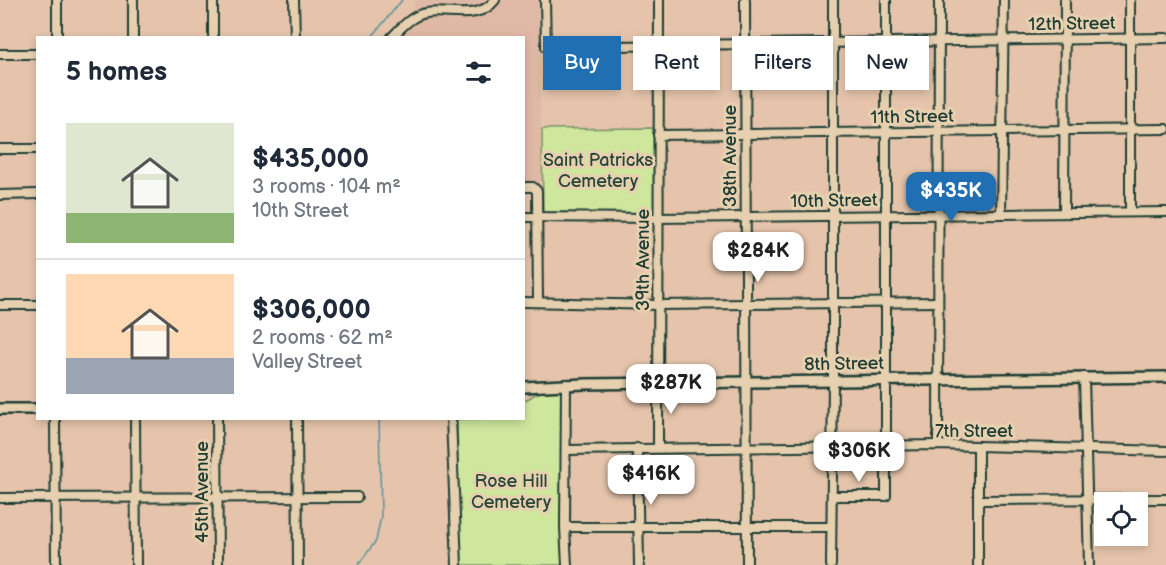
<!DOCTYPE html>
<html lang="en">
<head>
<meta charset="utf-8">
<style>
  body { margin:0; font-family:"Balsamiq Sans",sans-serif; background:#f2f2f3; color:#1f2937; height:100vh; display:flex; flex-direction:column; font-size:22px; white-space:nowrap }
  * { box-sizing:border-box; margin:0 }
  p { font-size:20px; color:#747a83 }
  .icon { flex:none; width:33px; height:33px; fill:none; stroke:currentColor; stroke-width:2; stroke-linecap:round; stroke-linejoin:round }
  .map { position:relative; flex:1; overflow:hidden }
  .panel { position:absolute; left:36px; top:36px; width:489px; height:384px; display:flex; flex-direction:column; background:#fff; border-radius:0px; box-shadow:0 3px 9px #0003 }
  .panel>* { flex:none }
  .hud { position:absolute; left:543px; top:36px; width:532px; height:54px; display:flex; gap:12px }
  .tools { position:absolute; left:1094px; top:492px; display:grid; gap:12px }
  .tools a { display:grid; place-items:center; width:54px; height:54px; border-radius:0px; background:#fff; box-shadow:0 3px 9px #0003; font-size:30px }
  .price { position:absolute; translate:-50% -51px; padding:0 14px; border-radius:12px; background:#fff; color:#222; font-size:20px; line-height:39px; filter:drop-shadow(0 2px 3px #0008) }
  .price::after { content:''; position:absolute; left:50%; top:36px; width:18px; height:14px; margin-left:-9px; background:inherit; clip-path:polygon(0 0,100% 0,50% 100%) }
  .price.current { background:#1f6fb2; color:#fff }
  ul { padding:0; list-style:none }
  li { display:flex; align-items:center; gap:18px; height:150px; padding:0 30px }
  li+li { border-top:2px solid #e0e1e3 }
  li span { display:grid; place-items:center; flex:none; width:168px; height:120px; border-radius:0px; color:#555 }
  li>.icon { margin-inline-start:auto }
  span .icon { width:72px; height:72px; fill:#fffc; stroke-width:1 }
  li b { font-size:26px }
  h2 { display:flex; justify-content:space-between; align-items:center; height:72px; padding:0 30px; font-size:26px }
  .pill { padding:0 21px; border-radius:0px; background:#fff; box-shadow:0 3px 9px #0003; font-size:21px; line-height:54px }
  .pill.current { background:#1f6fb2; color:#fff }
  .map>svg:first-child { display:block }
</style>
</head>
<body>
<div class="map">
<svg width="1166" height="565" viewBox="0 0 1166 565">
  <rect width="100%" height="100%" fill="#e5c4ab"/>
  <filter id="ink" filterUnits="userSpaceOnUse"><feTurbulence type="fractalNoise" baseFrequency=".0167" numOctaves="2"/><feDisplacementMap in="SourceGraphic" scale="12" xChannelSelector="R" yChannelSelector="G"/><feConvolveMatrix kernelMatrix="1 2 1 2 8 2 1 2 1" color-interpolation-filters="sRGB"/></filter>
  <g filter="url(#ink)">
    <path fill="#e0b9a6" d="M416 0H538L542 182H524V38H386L409 16Z"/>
    <g fill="#cee79d" stroke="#769268" stroke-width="1.5">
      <path d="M653 128 654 213 543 214 542 129Z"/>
      <path d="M562 390 565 565H460L457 419 524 418V401L539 392Z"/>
    </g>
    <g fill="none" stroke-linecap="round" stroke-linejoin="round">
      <g stroke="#5a929d" stroke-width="1.5">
        <path d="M371 38 402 0"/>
        <path d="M358 565 376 541 381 516 379 418"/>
      </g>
      <g stroke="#1f3d34" stroke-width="12">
        <g id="minor">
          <path d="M57 0V38"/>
          <path d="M133 0V38"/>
          <path d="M213 0V38"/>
          <path d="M294 0 295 38"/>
          <path d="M545 0 546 47 1166 38"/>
          <path d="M745 0 747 565"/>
          <path d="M1130 0V212"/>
          <path d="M391 38C401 28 412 15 426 13 448 9 478 22 495 0"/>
          <path d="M0 54H38"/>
          <path d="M658 135 1166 129"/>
          <path d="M0 149H38"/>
          <path d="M524 187H533L537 191 538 302"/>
          <path d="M0 195 38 194"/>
          <path d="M1064 213 1065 0"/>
          <path d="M1001 214 1004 0"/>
          <path d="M524 217 658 218 1166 212"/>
          <path d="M524 302 658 305 938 302"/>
          <path d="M0 305H38"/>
          <path d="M1084 377 1089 565"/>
          <path d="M566 384 565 527 567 565"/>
          <path d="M55 418 56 565"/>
          <path d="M135 418 136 565"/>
          <path d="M217 418 218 565"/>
          <path d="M297 418 298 565"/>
          <path d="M451 418 457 565"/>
          <path d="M938 445 939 0"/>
          <path d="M658 447 659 0"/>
          <path d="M637 448 639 565"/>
          <path d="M566 450 938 445 1166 451"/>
          <path d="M832 496H886V0"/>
          <path d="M0 498 357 497"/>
          <path d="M978 500 1166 499"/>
          <path d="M565 527H831"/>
          <path d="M831 565 833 380V0"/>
          <path d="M978 565V446"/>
        </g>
      </g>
      <g stroke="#1f3d34" stroke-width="14">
        <g id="major">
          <path d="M524 387 585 384 1166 377"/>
          <path d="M0 409H38"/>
        </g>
      </g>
      <use href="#minor" stroke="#e6d0af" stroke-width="8"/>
      <use href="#major" stroke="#e6d0af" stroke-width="9"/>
    </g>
  </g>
  <g text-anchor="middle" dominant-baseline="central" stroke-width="6" stroke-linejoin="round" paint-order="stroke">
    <g font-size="18" fill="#1f3d34" stroke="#e6d0af">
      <text transform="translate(1072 24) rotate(-1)">12th Street</text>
      <text transform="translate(912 117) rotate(-1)">11th Street</text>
      <text transform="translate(730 156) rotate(-90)">38th Avenue</text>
      <text transform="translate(834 201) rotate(-1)">10th Street</text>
      <text transform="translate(643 260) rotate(-90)">39th Avenue</text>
      <text transform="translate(844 364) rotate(-1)">8th Street</text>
      <text x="974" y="431">7th Street</text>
      <text transform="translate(202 492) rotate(-90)">45th Avenue</text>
    </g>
    <g font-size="18" fill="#284639" stroke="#e6d0af">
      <text x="598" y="160">Saint Patricks<tspan x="598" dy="21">Cemetery</tspan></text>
      <text x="511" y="481">Rose Hill<tspan x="511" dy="21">Cemetery</tspan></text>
    </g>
  </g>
</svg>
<div class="tools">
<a><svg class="icon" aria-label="locate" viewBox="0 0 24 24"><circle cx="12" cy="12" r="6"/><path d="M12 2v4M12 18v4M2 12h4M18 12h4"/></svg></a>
</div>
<b class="price current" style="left:951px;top:223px">$435K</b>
<b class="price" style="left:758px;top:283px">$284K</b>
<b class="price" style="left:671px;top:415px">$287K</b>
<b class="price" style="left:859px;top:483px">$306K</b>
<b class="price" style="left:651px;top:506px">$416K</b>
<div class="hud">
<a class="pill current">Buy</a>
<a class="pill">Rent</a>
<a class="pill">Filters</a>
<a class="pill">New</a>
</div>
<section class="panel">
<h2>5 homes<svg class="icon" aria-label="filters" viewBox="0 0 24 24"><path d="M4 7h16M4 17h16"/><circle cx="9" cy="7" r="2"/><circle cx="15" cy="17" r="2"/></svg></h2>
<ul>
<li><span style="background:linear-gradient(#dfe7d0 75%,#8fb573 0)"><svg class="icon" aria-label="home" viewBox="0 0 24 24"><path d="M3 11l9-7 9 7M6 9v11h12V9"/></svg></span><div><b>$435,000</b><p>3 rooms · 104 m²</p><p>10th Street</p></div></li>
<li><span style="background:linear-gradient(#ffd9b3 70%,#9aa5b1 0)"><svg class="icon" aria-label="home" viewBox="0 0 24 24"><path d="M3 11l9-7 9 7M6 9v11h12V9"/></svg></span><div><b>$306,000</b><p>2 rooms · 62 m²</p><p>Valley Street</p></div></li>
</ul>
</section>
</div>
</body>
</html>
